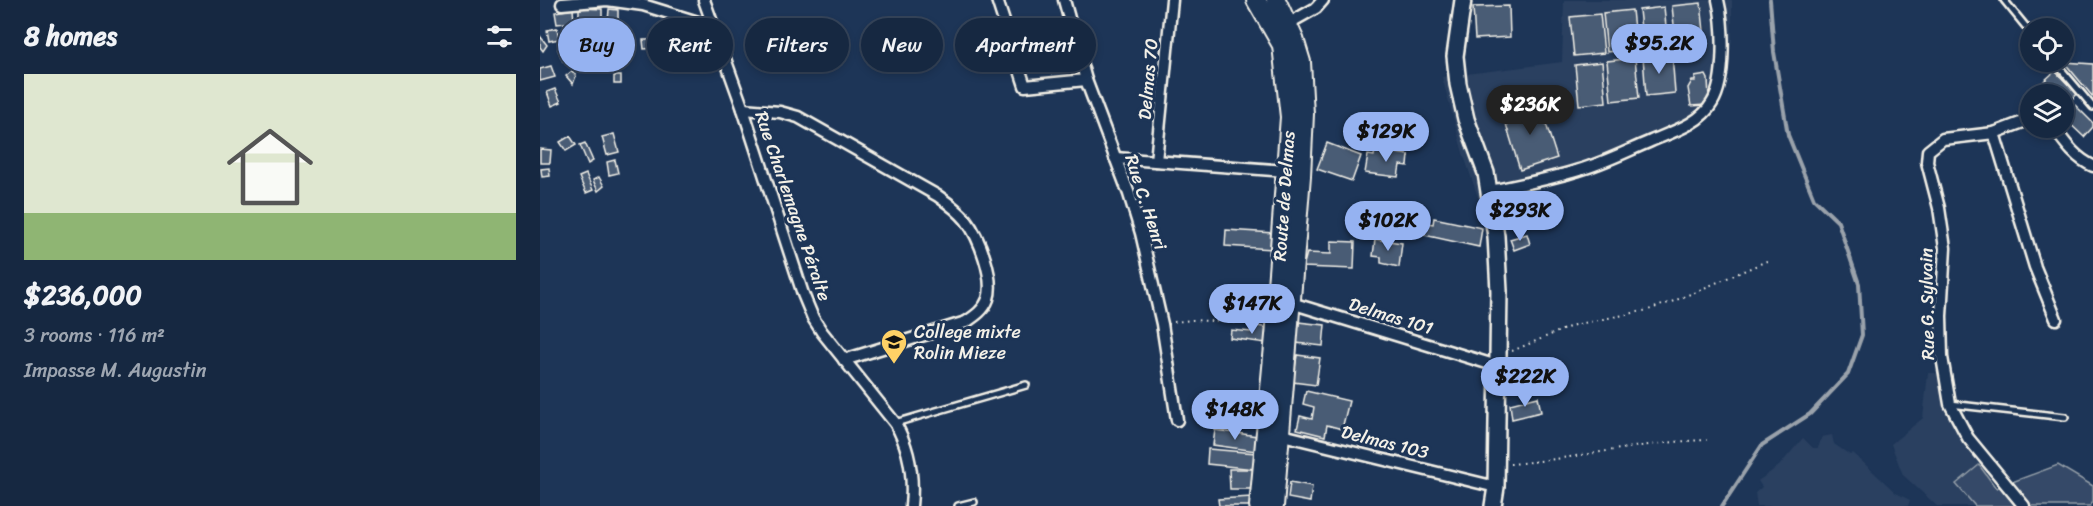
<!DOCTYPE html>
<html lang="en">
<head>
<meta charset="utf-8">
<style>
  body { margin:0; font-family:Sriracha,sans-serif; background:#1f3048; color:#f1f3f6; height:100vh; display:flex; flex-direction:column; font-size:22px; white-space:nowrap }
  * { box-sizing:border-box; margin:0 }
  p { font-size:20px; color:#9ea6b1 }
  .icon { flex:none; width:33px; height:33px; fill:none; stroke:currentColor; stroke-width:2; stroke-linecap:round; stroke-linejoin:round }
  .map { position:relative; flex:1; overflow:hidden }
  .side { display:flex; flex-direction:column; background:#162841; width:540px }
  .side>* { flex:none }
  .guide { position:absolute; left:18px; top:18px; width:570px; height:54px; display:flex; gap:12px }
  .buttons { position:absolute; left:1480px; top:18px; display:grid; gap:12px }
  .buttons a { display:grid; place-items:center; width:54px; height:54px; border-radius:50%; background:#162841; box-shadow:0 3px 9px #0003,0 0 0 2px #35445a; font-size:30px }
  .price { position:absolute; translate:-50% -51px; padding:0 14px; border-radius:21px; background:#95b2f1; color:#111; font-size:20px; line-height:39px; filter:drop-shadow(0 2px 3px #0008) }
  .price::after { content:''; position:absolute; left:50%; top:36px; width:18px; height:14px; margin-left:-9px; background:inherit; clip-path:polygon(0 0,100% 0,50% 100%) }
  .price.selected { background:#222; color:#fff }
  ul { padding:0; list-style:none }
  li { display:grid; align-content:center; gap:12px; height:318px; padding:0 24px }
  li+li { border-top:2px solid #35445a }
  li span { display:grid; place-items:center; height:186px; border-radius:0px; color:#555 }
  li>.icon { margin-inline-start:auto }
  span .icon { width:108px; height:108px; fill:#fffc; stroke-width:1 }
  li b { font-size:26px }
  h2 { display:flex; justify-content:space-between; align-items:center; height:72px; padding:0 24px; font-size:26px }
  .pill { padding:0 21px; border-radius:27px; background:#162841; box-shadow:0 3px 9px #0003,0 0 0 2px #35445a; font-size:21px; line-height:54px }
  .pill.selected { background:#95b2f1; color:#111 }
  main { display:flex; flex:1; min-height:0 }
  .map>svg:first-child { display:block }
</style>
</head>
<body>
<main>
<section class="side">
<h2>8 homes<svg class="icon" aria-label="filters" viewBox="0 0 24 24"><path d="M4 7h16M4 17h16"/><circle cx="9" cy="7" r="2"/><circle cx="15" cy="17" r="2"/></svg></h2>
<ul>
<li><span style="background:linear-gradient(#dfe7d0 75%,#8fb573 0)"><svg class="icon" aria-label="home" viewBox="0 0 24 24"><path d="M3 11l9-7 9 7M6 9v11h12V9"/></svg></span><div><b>$236,000</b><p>3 rooms · 116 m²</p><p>Impasse M. Augustin</p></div></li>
</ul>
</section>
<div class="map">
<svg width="1553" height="506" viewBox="0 0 1553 506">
  <rect width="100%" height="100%" fill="#1d3557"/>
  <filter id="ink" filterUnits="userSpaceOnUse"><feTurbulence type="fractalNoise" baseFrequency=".0167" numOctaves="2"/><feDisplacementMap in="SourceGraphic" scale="12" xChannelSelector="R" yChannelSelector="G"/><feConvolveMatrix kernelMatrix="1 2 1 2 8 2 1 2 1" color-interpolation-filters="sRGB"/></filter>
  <g filter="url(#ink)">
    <g fill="#2a4060">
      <path d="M1024 0H1192V39L1183 95 1171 112 1158 126 1073 164 959 198 961 215H944L923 153 902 77 1022 62Z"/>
      <path d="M1388 373H1396L1416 430 1439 465 1416 485 1435 506H1397L1363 475 1351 444 1383 418Z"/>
      <path d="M1292 435 1294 444 1310 455 1313 453 1356 493 1370 500 1368 506H1217L1215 493 1222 487 1218 481 1239 466 1263 438 1273 448H1278L1282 437Z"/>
    </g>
    <path fill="#354a67" stroke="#949ea8" stroke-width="1.5" d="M1439 465 1456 488 1518 465 1553 486V502L1550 506H1435L1416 484Z"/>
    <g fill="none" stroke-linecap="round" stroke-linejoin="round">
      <path stroke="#9aa2ab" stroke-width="4" d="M1182 506 1222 445 1270 414 1308 374 1322 335 1319 284 1298 222 1274 199 1248 135 1234 52 1230 0"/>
    </g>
    <g fill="#485b74" stroke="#f4f1e8" stroke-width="1.5">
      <path d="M1161 3 1165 41 1136 44 1132 6Z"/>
      <path d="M969 6 970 37 935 39 933 7Z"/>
      <path d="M1124 7 1128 45 1103 47 1099 10Z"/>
      <path d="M39 8 62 9V21L39 20Z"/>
      <path d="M33 9 34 22 17 24 15 12Z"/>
      <path d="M69 9 78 10V23L68 22Z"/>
      <path d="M1092 10 1096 49 1067 52 1063 13Z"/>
      <path d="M1060 14 1064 53 1034 56 1030 17Z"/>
      <path d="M64 25 79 27 78 41 62 39Z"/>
      <path d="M45 26H55V37L44 36Z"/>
      <path d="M17 28 19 39 9 41 7 30Z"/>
      <path d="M0 36 7 45 3 51 0 47Z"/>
      <path d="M36 40H49L50 52 37 53Z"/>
      <path d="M103 40H116V48L104 49Z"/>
      <path d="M56 42 77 44 76 59 54 56Z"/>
      <path d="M27 44 33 56 23 61 18 49Z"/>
      <path d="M1132 54 1135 93 1106 96 1103 57Z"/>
      <path d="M44 55 49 64 39 69 35 61Z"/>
      <path d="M1095 58 1099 98 1071 101 1067 61Z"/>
      <path d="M1062 62 1066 102 1039 105 1035 65Z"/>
      <path d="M1524 62 1553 64V97Z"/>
      <path d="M11 66 15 77 0 81V69Z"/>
      <path d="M32 71 36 76 33 84 26 76Z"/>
      <path d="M1515 71 1537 94 1527 105 1524 102V94H1517L1504 81Z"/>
      <path d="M1166 75 1168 79 1169 99 1166 105 1151 106 1148 88 1152 81H1155V77Z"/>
      <rect x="74" y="76" width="7" height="8"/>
      <path d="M15 89 21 102 12 106 7 92Z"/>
      <path d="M999 102 1017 158 980 170 963 114Z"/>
      <path d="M1535 105 1553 123V127L1544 137 1524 118Z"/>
      <path d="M74 134 79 152 67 155 62 137Z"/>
      <path d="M30 136 36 145 26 151 20 142Z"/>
      <path d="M45 143 53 161 48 164 40 145Z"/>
      <path d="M787 143 821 156 812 181 777 169Z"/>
      <path d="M0 149 11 150 10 163H0Z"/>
      <path d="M835 150 869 155 868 166 860 165 858 177 825 173 828 155 834 156Z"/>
      <path d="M75 160 78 173 69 175 67 162Z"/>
      <path d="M9 168 10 176 2 177 1 169Z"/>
      <path d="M46 174 53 190 46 193 39 177Z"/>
      <path d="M59 177 64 186 58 191 53 180Z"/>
      <path d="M894 218 942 228 939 247 884 235 887 223 893 224Z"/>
      <path d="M686 230 734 233 733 249 685 246Z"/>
      <path d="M987 234 990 244 974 250 970 239Z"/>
      <path d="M835 239 862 243 859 267 841 263V257L833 256Z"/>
      <path d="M791 241 815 242 814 269 763 267 767 253 791 254Z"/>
      <path d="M758 322 785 325 783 346 756 343Z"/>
      <path d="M712 325 729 328 726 343 690 338 691 330 712 332Z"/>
      <path d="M757 355 780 358 776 385 753 382Z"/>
      <path d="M766 391 809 401 802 429 787 425 785 436 757 429 760 416 772 419 774 407 763 404Z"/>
      <path d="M675 392 697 395 696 406 685 405 683 424 673 423Z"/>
      <rect x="698" y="396" width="24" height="29"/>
      <path d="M998 397 1001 412 972 419 970 404Z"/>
      <path d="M675 430 717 436 716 451 673 445Z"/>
      <path d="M668 449 716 453 715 469 667 464Z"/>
      <path d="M689 469H714L715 489H690Z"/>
      <path d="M750 482 772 486 770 502 748 498Z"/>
      <path d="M712 497V506H679L678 499Z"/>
    </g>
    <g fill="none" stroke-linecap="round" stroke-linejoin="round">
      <g stroke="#f4f1e8" stroke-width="10">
        <g id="lane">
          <path d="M1464 0 1491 33"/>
          <path d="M1515 62 1553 107"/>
          <path d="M1410 404 1525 417"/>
          <path d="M355 423 486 385"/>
          <path d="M418 506 434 502"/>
        </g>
      </g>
      <g stroke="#f4f1e8" stroke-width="15">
        <g id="street">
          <path d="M164 0 203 109 263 294 273 318 282 332 355 423C370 449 374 476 371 506"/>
          <path d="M457 0 485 86 546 80"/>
          <path d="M524 0 546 80 589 194 601 233 622 324 637 420"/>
          <path d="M22 4 67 0 103 5 174 27"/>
          <path d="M744 26 776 8 783 0"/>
          <path d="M203 109 240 112 258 117 398 196C408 203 418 210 426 220 439 237 455 278 448 299 444 310 435 316 426 322L304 360"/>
          <path d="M1514 128C1525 143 1535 158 1553 166"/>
          <path d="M1454 133 1495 267 1516 319"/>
          <path d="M575 158 747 171"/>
          <path d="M616 161 632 0"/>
          <path d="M950 191C980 185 1010 179 1039 170 1064 163 1087 151 1111 141 1132 132 1160 124 1172 103 1186 81 1184 25 1178 0"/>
          <path d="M748 302 957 366"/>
          <path d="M734 433 956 487"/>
          <path d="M1484 506 1428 438 1410 404 1402 357 1401 316 1405 248 1399 208 1387 162 1388 151 1403 139 1454 133 1491 119"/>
        </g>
      </g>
      <g stroke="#f4f1e8" stroke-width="20">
        <path id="secondary" d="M923 0 915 56 918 84 926 119 946 173 956 236 959 291 956 487 953 506"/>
      </g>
      <g stroke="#f4f1e8" stroke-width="22">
        <g id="primary">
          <path d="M716 0 742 45 750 117 736 299V325L719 506"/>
          <path d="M734 506 761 176 764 114 761 62 754 39 736 0"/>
        </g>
      </g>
      <g stroke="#f4f1e8" stroke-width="2" stroke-dasharray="1.5 4.5" stroke-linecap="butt">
        <path d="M634 322 653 320 721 324"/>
        <path d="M972 351 1034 325 1108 310 1134 301 1229 260"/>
        <path d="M970 464C1036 459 1100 442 1167 440"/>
      </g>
      <use href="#lane" stroke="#1d3557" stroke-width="5"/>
      <use href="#street" stroke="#1d3557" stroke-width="10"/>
      <use href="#secondary" stroke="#1d3557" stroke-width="15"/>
      <use href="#primary" stroke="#1d3557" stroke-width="18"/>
    </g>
  </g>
  <defs>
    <g id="school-pin" transform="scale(1.35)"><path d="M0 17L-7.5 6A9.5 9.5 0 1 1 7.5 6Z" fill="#ffd166" stroke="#1d3557"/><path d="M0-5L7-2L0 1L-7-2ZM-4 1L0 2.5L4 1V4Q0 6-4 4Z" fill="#111"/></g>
  </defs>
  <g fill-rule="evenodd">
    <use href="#school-pin" x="354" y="342"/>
  </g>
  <g text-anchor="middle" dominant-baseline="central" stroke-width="6" stroke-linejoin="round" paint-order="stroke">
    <g font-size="18" fill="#f4f1e8" stroke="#1d3557">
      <text transform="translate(608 79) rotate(-85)">Delmas 70</text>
      <text transform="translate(744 196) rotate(-86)">Route de Delmas</text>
      <text transform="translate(606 202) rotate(72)">Rue C. Henri</text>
      <text transform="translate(253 206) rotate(71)">Rue Charlemagne Péralte</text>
      <text transform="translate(1387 304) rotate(-91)">Rue G. Sylvain</text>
      <text transform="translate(851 316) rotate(17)">Delmas 101</text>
      <text transform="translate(845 442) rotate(14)">Delmas 103</text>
    </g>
    <g font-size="18" fill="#f4f1e8" stroke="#1d3557" text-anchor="start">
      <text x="374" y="332">College mixte<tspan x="374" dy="21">Rolin Mieze</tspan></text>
    </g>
  </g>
</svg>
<div class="buttons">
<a><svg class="icon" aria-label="locate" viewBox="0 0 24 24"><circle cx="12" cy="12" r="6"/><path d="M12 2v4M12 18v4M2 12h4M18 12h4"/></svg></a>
<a><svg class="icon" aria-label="layers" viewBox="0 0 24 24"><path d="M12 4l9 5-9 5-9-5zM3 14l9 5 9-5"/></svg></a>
</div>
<b class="price" style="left:1119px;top:75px">$95.2K</b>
<b class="price selected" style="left:990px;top:136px">$236K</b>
<b class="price" style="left:846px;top:163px">$129K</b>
<b class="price" style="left:980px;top:242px">$293K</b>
<b class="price" style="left:848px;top:252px">$102K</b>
<b class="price" style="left:712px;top:335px">$147K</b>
<b class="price" style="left:985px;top:408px">$222K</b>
<b class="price" style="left:695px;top:441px">$148K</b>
<div class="guide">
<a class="pill selected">Buy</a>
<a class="pill">Rent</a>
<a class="pill">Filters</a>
<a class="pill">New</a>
<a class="pill">Apartment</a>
</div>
</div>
</main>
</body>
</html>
